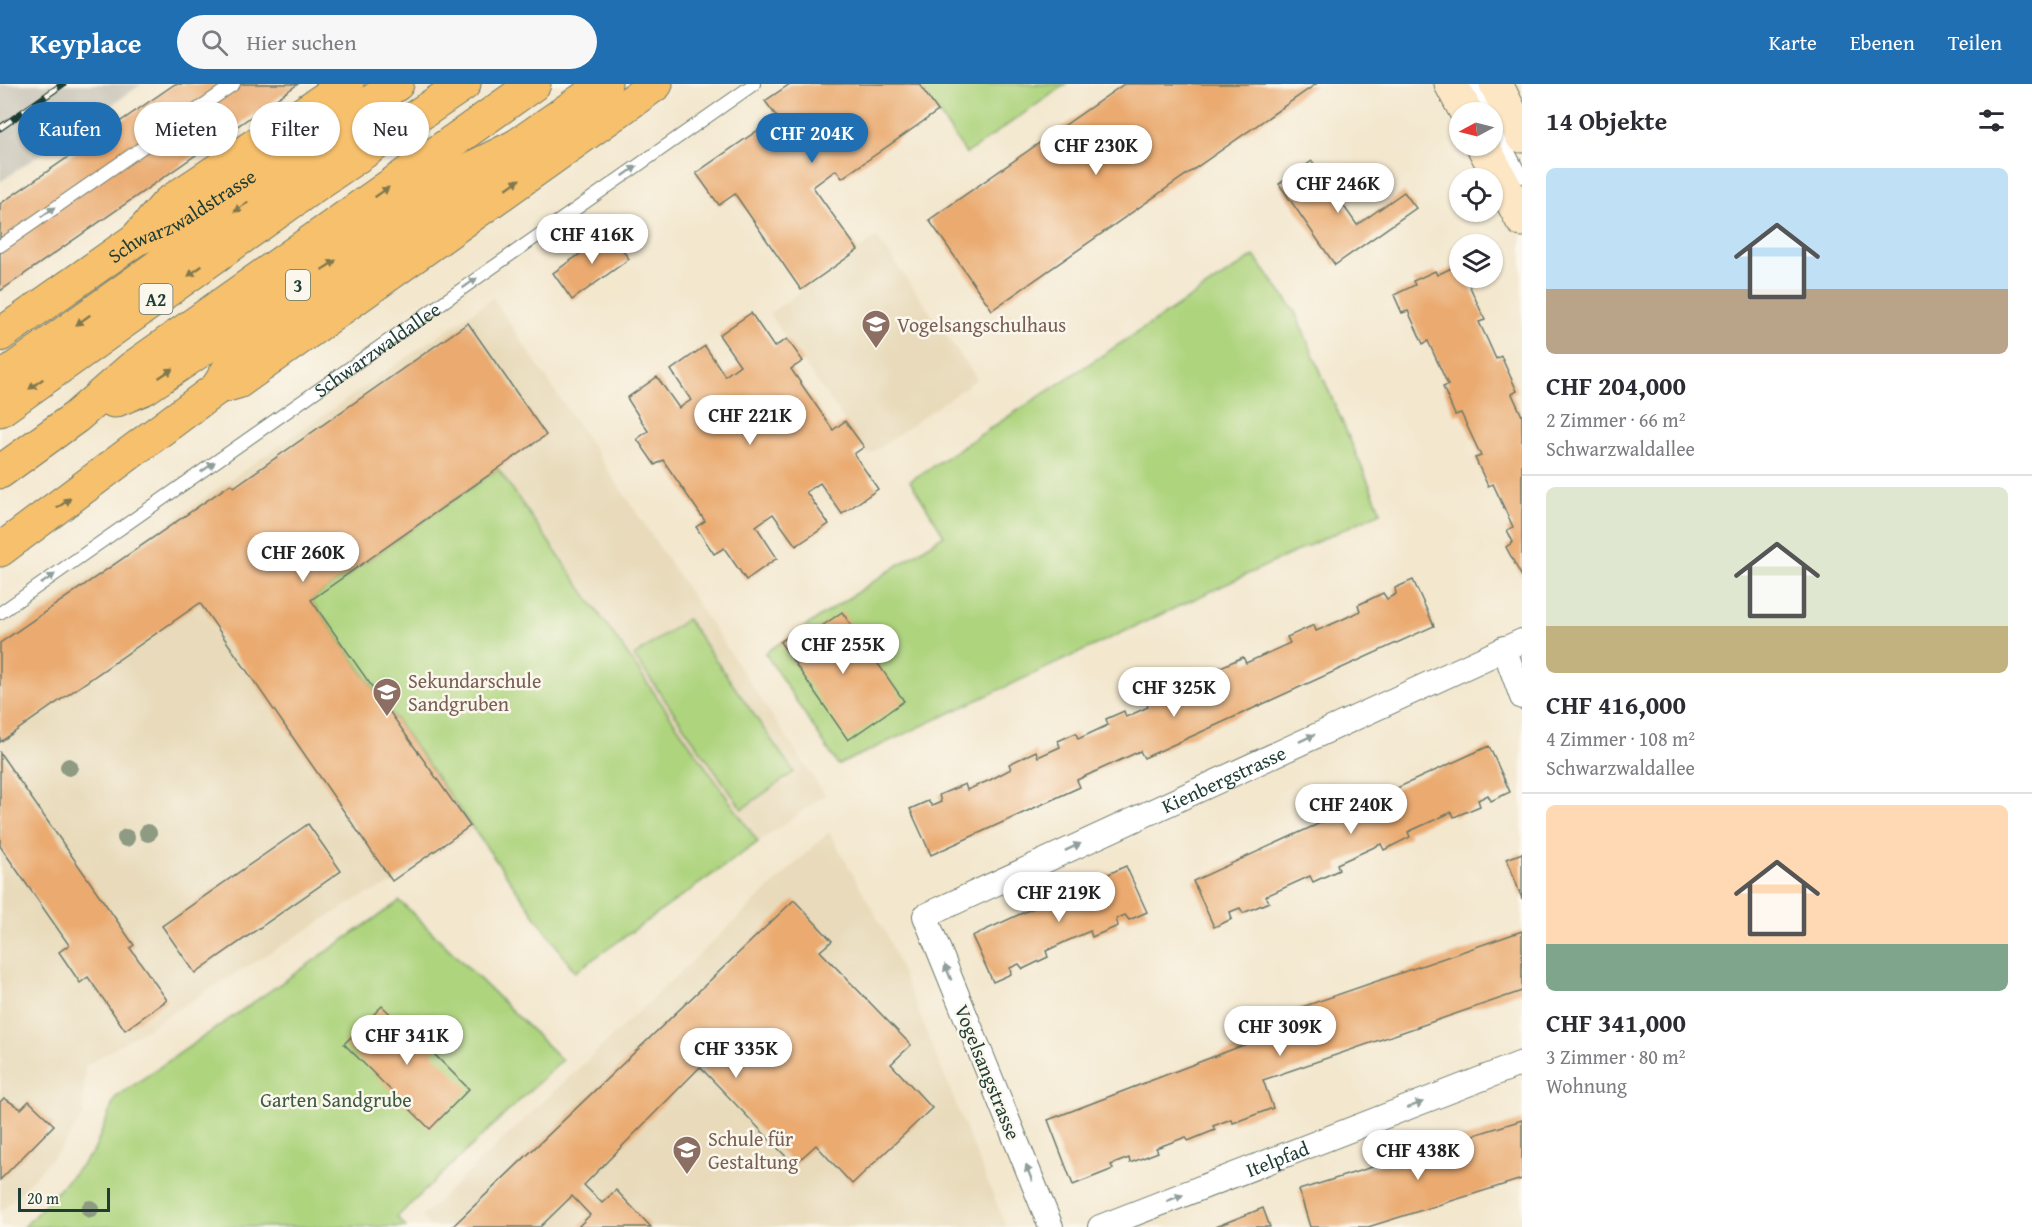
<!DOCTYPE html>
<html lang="de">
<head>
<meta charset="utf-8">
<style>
  body { margin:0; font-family:"Gentium Book Plus",serif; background:#f7f7f7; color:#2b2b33; height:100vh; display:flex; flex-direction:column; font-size:22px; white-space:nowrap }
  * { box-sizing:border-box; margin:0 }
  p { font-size:20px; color:#7c7c81 }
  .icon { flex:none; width:33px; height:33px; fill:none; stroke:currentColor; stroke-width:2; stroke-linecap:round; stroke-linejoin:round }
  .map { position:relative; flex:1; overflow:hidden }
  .panel { display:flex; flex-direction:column; background:#fff; width:510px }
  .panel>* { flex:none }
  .top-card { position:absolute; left:18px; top:18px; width:570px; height:54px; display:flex; gap:12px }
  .needle { width:39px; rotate:263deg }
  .tools { position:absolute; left:1449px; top:18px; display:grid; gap:12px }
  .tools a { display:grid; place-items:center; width:54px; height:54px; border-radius:50%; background:#fff; box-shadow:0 2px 4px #0004; font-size:30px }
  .scale { position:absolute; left:18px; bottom:15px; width:92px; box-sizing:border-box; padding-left:6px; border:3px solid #1f3d34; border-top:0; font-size:16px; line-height:21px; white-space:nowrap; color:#1f3d34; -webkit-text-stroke:4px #fbf7ec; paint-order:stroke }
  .price { position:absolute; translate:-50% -51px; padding:0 14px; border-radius:21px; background:#fff; color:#222; font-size:20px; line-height:39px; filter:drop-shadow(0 2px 3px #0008) }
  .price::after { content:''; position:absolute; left:50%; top:36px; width:18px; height:14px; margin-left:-9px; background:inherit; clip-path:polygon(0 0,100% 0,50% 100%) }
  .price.active { background:#1f6fb2; color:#fff }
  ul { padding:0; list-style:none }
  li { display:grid; align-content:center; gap:12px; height:318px; padding:0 24px }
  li+li { border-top:2px solid #e1e1e2 }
  li span { display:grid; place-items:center; height:186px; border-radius:9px; color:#555 }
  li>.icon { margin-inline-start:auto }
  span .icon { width:108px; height:108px; fill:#fffc; stroke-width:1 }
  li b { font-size:26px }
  h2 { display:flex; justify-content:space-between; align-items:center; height:72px; padding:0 24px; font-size:26px }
  .chip { padding:0 21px; border-radius:27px; background:#fff; box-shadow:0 2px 4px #0004; font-size:21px; line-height:54px }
  .chip.active { background:#1f6fb2; color:#fff }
  header { display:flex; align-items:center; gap:36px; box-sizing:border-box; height:84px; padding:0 30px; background:#1f6fb2; color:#fff }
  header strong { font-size:28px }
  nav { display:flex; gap:33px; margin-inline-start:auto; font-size:21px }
  .search { width:420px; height:54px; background:#f7f7f7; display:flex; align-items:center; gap:15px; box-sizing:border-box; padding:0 21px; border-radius:33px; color:#7c7c81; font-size:22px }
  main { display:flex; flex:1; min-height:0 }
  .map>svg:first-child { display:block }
</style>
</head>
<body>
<header>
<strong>Keyplace</strong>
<div class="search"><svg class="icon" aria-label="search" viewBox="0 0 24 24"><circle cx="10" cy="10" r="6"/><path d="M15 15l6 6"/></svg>Hier suchen</div>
<nav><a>Karte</a><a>Ebenen</a><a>Teilen</a></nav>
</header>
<main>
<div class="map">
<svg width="1522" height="1143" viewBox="0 0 1522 1143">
  <rect width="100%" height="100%" fill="#fbf7ec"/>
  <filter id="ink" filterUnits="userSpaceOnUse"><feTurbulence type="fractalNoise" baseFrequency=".0167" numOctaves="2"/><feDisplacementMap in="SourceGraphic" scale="12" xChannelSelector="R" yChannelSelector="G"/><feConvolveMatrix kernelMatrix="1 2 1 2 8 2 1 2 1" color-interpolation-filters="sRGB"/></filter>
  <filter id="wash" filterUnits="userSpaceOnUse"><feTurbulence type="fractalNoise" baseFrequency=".008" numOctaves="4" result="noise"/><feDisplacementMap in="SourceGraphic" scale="24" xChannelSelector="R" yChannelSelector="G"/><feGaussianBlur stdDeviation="1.35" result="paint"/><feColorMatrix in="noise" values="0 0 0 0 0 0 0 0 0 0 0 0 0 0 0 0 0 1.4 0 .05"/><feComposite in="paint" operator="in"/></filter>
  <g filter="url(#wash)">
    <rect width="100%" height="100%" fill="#f3e7ce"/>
    <g fill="#e8daba">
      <path d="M877 153 977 295 869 371 769 230Z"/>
      <path d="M493 214 825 711 575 888 474 745 392 800 359 814 85 982 83 1032 63 1062 0 1129V555Z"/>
      <path d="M829 748 886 849 1006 1143H430L421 1133Z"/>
    </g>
    <path fill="#c9c4b8" d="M0 0H142L0 98Z"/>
    <g fill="#aed47e" stroke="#668859" stroke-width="1.5">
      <path d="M919 0H1066L966 70Z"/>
      <path d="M1254 172 1294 226 1381 428 838 681 765 569 944 451 910 397Z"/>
      <path d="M498 385 758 758 575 888 311 516Z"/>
      <path d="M687 535 794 688 742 725 634 572Z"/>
      <path d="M400 817 562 976 397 1133 406 1143H24L94 1067 115 1014Z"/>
    </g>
    <g id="blocks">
      <g fill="#eaaa6f">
        <path d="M175 0H298L0 207V120Z"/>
        <path d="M790 0H919L938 27 842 94 836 86 813 103 858 166 801 206 735 110 719 121 696 89 777 33 765 17Z"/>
        <path d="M1124 0H1316L992 226 929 136Z"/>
        <path d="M1312 77 1357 141 1404 108 1416 124 1335 181 1279 100Z"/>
        <path d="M617 144 624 154 617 158 629 175 572 216 553 189Z"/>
        <path d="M1460 180V194H1466L1485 236 1479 238 1488 257 1496 275 1501 272 1517 307 1512 310 1522 332V493L1506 463 1513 458 1507 446 1513 443 1493 400 1488 402 1475 374 1481 372 1461 329 1455 331 1443 303 1448 301 1428 257 1423 260 1408 227 1402 229 1394 211 1415 201 1413 197 1435 187 1437 191Z"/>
        <path d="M751 229 774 263 787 255 803 277 791 285 833 346 845 337 864 363 854 370 878 405 842 430 820 399 806 408 829 440 796 462 773 430 756 442 777 474 746 496 724 464 714 470 696 443 705 437 663 376 655 381 637 355 648 347 627 314 657 293 679 324 691 316 671 286 705 262 725 292 740 281 719 251Z"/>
        <path d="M468 239 546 351 311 516 470 742 392 797 200 519 0 658V559L231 400 234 403Z"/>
        <path d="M1413 496 1434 542 1144 674 1140 667 1077 696 1080 703 931 771 910 725 928 717 932 722 941 718 939 711 965 700 967 706 990 696 1011 685 1009 680 1036 667 1038 673 1060 663 1058 657 1076 649 1078 655 1108 641 1106 635 1124 627 1126 633 1148 623 1146 617 1172 605 1175 611 1219 591 1216 585 1243 573 1246 579 1290 559 1287 553 1314 541 1316 547 1339 537 1360 527 1358 521 1383 509 1387 515 1396 510 1395 504Z"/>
        <path d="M842 528 904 617 848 656 780 558 803 542 809 551Z"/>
        <path d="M1489 662 1510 708 1491 717 1488 711 1478 716 1480 722 1454 733 1452 728 1408 748 1410 753 1384 766 1381 760 1337 780 1339 786 1313 798 1310 792 1266 812 1269 818 1243 829 1240 824 1230 828 1232 835 1214 843 1193 797Z"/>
        <path d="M0 669 134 861 130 864 167 916 125 946 88 893 80 899 59 868 69 861 0 762Z"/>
        <path d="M308 740 341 787 195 889 162 842Z"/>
        <path d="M1522 769V815L1507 775Z"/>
        <path d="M1126 782 1147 828 1129 836 1125 831 1116 835 1118 842 1092 853 1090 847 1067 857 1046 867 1048 873 1023 885 1019 880 1010 884 1011 890 993 898 972 852Z"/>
        <path d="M794 816 832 857 820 867 911 961 891 980 932 1024 852 1100 816 1061 794 1081 700 983 584 1101 602 1119 616 1106 651 1143H578L590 1131 572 1112 540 1143H452Z"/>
        <path d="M1522 847V907L1263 996 1273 1024 1233 1039 1231 1035 1213 1042 1215 1046 1188 1057 1186 1053 1156 1064 1158 1068 1130 1079 1129 1074 1121 1077 1111 1081 1113 1085 1073 1101 1048 1036 1249 959 1244 943Z"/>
        <path d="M382 922 416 955 425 947 439 961 432 968 469 1005 430 1045 344 960Z"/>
        <path d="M4 1014 21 1025 29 1017 54 1041 0 1096V1018Z"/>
        <path d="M1522 1036V1095L1368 1143H1310L1299 1106Z"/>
        <path d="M1263 1124 1270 1143H1215Z"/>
      </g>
    </g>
  </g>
  <g filter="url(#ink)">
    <use href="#blocks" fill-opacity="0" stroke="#69786a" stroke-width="1.5"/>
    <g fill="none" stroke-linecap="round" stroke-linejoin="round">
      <g stroke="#69786a" stroke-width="14">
        <g id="service">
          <path d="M1474 0 1489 28"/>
          <path d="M1492 35 1522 93"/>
          <path d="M0 162 234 0"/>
          <path id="s1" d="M0 529 754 0"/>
        </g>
      </g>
      <g stroke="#69786a" stroke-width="26">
        <g id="minor">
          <path d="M1504 564 1522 613"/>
          <path id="s2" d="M1051 1143 925 832 1522 557"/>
          <path id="s3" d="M1100 1143 1522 979"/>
        </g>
      </g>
      <g stroke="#69786a" stroke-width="35">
        <g id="secondary">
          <path d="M1451 0 1466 28"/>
          <path d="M1496 0 1522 52"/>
          <path d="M1483 62 1522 136"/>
        </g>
      </g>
      <g stroke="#69786a" stroke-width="35">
        <g id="primary">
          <path id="s4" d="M0 251 136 155 173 141 337 35 368 20 397 0"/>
          <path d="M0 466 217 304 230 283 476 102 516 62 605 0"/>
        </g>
      </g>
      <g stroke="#69786a" stroke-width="35">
        <g id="motorway">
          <path d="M136 155 168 119 347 0"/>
          <path d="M0 295 341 51 368 20"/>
          <path d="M217 304 238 298 656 0"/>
          <path d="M114 317 145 304 466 87 516 62"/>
          <path d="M0 326 311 104 464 0"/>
          <path d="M0 388 76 333 132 284 534 0"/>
        </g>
      </g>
      <use href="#service" stroke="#fff" stroke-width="12"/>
      <use href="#minor" stroke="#fff" stroke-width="24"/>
      <use href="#secondary" stroke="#fce6c4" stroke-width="33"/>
      <use href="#primary" stroke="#f7c06c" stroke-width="33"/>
      <use href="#motorway" stroke="#f7c06c" stroke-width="33"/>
      <g stroke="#1f3d34" stroke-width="7">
        <path id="rail" d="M0 44 63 0"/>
      </g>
      <use href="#rail" stroke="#fbf7ec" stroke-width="4.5" stroke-dasharray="14" stroke-linecap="butt"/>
    </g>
    <g fill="#8e9a82">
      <circle cx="69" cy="683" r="9"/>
      <circle cx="148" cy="749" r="9"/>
      <circle cx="126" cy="754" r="9"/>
      <circle cx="90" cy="1125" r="9"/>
    </g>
    <defs><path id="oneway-solid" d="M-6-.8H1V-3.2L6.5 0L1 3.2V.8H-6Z" transform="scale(1.5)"/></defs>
    <g fill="#8f9e9a">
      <use href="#oneway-solid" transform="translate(630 87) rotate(-35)"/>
      <use href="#oneway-solid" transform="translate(48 128) rotate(-35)"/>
      <use href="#oneway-solid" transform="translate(470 199) rotate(-35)"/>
      <use href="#oneway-solid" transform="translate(208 383) rotate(-35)"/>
      <use href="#oneway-solid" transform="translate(48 495) rotate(-35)"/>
      <use href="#oneway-solid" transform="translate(1307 654) rotate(-25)"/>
      <use href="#oneway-solid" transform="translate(1073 763) rotate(-25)"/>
      <use href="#oneway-solid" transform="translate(948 888) rotate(-112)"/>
      <use href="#oneway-solid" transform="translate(1415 1021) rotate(-21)"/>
      <use href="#oneway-solid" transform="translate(1029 1089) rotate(-112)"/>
      <use href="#oneway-solid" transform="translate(1175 1114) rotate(-21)"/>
    </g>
    <g fill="#80784d">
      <use href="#oneway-solid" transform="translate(513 100) rotate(-35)"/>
      <use href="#oneway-solid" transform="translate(382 108) rotate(-35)"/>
      <use href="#oneway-solid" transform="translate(241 123) rotate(144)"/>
      <use href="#oneway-solid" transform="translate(329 181) rotate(-34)"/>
      <use href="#oneway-solid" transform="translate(195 187) rotate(144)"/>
      <use href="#oneway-solid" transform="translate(83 236) rotate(144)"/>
      <use href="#oneway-solid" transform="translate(166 289) rotate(-34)"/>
      <use href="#oneway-solid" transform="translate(36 300) rotate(144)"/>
      <use href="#oneway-solid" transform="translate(64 419) rotate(-37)"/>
    </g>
  </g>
  <defs>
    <g id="school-pin" transform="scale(1.5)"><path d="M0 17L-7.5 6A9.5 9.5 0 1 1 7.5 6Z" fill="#8d6e63" stroke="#fbf7ec"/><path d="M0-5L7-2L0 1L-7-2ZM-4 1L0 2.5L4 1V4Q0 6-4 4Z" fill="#fff"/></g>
  </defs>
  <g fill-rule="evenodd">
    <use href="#school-pin" x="876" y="240"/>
    <use href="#school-pin" x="387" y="608"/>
    <use href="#school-pin" x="687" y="1066"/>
  </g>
  <g text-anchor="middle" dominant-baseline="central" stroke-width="5" stroke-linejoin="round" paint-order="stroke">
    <g fill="#fbf7ec" stroke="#61756b" stroke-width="1.5">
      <rect x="286" y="186" width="24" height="30" rx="4.5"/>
      <rect x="139.5" y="200" width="33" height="30" rx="4.5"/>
    </g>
    <g font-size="18" font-weight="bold" fill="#1f3d34">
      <text x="298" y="201">3</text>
      <text x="156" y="215">A2</text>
    </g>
    <g font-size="20" fill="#1f3d34" stroke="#fbf7ec">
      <text stroke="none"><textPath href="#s4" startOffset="218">Schwarzwaldstrasse</textPath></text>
      <text stroke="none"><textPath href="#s1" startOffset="460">Schwarzwaldallee</textPath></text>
      <text stroke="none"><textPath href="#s2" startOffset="664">Kienbergstrasse</textPath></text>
      <text transform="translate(988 988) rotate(68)">Vogelsangstrasse</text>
      <text stroke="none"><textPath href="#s3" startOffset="190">Itelpfad</textPath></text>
    </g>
    <g font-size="20" fill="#785e54" stroke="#fbf7ec" text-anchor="start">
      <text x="897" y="240">Vogelsangschulhaus</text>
      <text x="408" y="596">Sekundarschule<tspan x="408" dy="23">Sandgruben</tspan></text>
      <text x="708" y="1054">Schule für<tspan x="708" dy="23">Gestaltung</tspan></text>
    </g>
    <g font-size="20" fill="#3c5b43" stroke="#fbf7ec">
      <text x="336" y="1015">Garten Sandgrube</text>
    </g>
  </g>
</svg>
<div class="tools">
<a><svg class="needle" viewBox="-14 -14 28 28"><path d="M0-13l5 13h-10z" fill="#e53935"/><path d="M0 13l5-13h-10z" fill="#7c7c81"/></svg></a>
<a><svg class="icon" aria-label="locate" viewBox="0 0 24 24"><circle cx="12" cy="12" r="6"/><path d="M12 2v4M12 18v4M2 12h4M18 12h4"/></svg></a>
<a><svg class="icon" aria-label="layers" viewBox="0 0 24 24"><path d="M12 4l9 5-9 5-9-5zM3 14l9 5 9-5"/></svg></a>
</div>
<div class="scale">20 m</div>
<b class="price active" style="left:812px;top:80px">CHF 204K</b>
<b class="price" style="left:1096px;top:92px">CHF 230K</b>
<b class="price" style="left:1338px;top:130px">CHF 246K</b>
<b class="price" style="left:592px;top:181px">CHF 416K</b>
<b class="price" style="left:750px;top:362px">CHF 221K</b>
<b class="price" style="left:303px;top:499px">CHF 260K</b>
<b class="price" style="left:843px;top:591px">CHF 255K</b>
<b class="price" style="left:1174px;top:634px">CHF 325K</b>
<b class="price" style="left:1351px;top:751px">CHF 240K</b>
<b class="price" style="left:1059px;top:839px">CHF 219K</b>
<b class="price" style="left:1280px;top:973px">CHF 309K</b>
<b class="price" style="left:407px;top:982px">CHF 341K</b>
<b class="price" style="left:736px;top:995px">CHF 335K</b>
<b class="price" style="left:1418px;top:1097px">CHF 438K</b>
<div class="top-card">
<a class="chip active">Kaufen</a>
<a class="chip">Mieten</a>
<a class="chip">Filter</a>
<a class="chip">Neu</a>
</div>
</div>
<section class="panel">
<h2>14 Objekte<svg class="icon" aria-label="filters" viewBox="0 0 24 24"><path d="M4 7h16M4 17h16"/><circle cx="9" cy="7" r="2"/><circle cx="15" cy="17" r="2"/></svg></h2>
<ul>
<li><span style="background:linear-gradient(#bfe0f5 65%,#b9a48a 0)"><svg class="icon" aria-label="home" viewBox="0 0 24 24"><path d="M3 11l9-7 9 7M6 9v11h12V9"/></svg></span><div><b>CHF 204,000</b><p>2 Zimmer · 66 m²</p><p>Schwarzwaldallee</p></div></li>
<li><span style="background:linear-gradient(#dfe7d0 75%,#c2b280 0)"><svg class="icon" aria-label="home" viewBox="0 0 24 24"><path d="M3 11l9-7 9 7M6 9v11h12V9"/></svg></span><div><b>CHF 416,000</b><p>4 Zimmer · 108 m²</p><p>Schwarzwaldallee</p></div></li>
<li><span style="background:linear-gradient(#ffd9b3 75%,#7fa58c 0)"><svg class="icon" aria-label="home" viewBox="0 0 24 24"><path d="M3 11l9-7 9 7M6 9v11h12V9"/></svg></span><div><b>CHF 341,000</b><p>3 Zimmer · 80 m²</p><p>Wohnung</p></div></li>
</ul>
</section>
</main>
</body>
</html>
